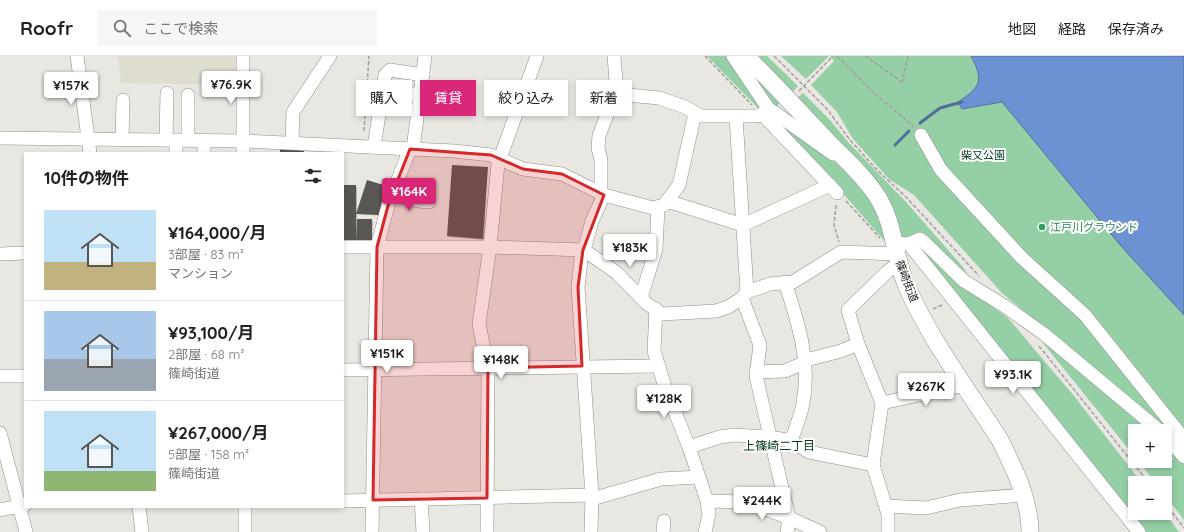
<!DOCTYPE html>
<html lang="ja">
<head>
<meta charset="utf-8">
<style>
  body { margin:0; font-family:Quicksand,"Noto Sans JP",sans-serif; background:#f6f6f6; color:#222; height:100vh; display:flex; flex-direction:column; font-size:15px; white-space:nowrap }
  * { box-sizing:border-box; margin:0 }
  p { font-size:13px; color:#767676 }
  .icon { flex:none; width:22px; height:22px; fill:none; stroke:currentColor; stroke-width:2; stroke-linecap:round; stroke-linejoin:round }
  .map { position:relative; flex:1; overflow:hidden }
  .details { position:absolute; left:24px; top:96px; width:320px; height:356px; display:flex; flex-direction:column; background:#fff; border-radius:0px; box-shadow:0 2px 6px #0003 }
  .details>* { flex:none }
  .banner { position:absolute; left:356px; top:24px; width:380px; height:36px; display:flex; gap:8px }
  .buttons { position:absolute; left:1128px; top:368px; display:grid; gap:8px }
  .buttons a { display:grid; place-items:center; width:44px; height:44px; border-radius:0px; background:#fff; box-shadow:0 2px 6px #0003; font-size:20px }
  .price { position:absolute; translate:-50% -34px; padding:0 9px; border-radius:4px; background:#fff; color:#222; font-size:13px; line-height:26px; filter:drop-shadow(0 1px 2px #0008) }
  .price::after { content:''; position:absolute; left:50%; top:24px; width:12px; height:9px; margin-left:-6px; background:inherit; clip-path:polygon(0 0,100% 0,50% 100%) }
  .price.active { background:#db2777; color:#fff }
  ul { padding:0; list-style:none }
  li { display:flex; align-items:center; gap:12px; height:100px; padding:0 20px }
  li+li { border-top:1px solid #e0e0e0 }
  li span { display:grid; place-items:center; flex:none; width:112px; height:80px; border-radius:0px; color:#555 }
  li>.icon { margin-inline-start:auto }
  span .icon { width:48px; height:48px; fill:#fffc; stroke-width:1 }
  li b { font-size:17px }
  h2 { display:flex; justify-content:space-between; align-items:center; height:48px; padding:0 20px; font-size:17px }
  .chip { padding:0 14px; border-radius:0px; background:#fff; box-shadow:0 2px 6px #0003; font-size:14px; line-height:36px }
  .chip.active { background:#db2777; color:#fff }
  header { display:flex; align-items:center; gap:24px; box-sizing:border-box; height:56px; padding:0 20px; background:#fff; border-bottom:1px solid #e0e0e0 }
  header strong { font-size:19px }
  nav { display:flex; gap:22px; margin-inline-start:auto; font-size:14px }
  .search { width:280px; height:36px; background:#f6f6f6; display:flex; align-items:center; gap:10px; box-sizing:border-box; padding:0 14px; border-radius:0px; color:#767676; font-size:15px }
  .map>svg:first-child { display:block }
</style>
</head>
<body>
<header>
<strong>Roofr</strong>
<div class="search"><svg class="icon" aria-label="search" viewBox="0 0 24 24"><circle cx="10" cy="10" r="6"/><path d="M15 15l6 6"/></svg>ここで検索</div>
<nav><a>地図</a><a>経路</a><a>保存済み</a></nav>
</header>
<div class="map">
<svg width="1184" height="476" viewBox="0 0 1184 476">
  <rect width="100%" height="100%" fill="#e8e7e2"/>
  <path fill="#dfdcd0" d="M118 0H238L239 29 121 27Z"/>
  <g fill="#95cfa6">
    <path d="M707 0H730L761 49 759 53Z"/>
    <path d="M739 0 783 44 774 53Z"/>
    <path d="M753 0H767L798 30 791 38Z"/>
    <path d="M781 0H829L806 23Z"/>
    <path d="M830 0H971C984 24 981 31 958 46L962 53 1002 46 1121 189 1184 259V464L1165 439V427H1156L1138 405H1165V381L1171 376 1002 237 914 139 889 123 853 83 837 56 811 29 834 5Z"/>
    <path d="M803 37 829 63 848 86 906 146 963 211 969 221 968 222 919 176 905 183 901 181 797 42Z"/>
    <path d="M770 60C799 79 858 114 873 144 880 158 883 175 889 190L846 141 817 112Z"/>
    <path d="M917 191 923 192 960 227 1008 262 1074 340 1142 427H1135V457H1165L1179 476H1144Z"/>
    <path d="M1039 282 1152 375H1135V401Z"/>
  </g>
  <path fill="#6c92d3" stroke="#536e9b" d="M971 0H1184V259L1121 190 1002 46 962 53 958 46C981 31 984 24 971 0Z"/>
  <g fill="#0003">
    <path d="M487 112 484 184 449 181 448 180Z"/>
    <path d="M343 130 357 131V164L373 165 372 188 343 187Z"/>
    <path d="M390 132 383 160 358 158Z"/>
  </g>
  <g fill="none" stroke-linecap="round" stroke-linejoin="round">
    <g stroke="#536e9b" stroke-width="3">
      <path d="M920 67 940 52 962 46"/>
      <path d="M895 89 909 75"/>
    </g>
  </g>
  <g fill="#585753">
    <rect x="280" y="91" width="24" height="6"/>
    <path d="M452 109 488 111 483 183 447 180Z"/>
    <path d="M367 124 390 131 381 159 356 158Z"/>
    <rect x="343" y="129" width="13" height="58"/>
    <path d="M357 163H372V187H356Z"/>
  </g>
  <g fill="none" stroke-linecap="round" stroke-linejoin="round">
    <g stroke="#908f8b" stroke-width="14">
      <g id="minor">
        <path d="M77 0 90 97"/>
        <path d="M733 0 768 52 833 98"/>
        <path d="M382 34 420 39"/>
        <path d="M617 38 659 42 685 51 701 60H757L762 58 768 52"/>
        <path d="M762 58 837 137"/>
        <path d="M736 61 747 236"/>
        <path d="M921 79 941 114 1022 202 1085 259 1180 378 1178 392"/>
        <path d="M0 82 243 85 454 95 491 99 523 113 562 118 604 139 653 152 664 149 679 129 695 57"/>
        <path d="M122 84 123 44"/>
        <path d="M166 84 167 37"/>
        <path d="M188 84V39"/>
        <path d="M292 87 293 56 330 0"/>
        <path d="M374 91 385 19 390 14 423 19"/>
        <path d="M413 93 425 0"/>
        <path d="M176 97V84"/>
        <path d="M204 97V85"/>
        <path d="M243 97V0"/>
        <path d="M601 138V104L598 92 599 80 614 40 617 38 614 0"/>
        <path d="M393 139 418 145 429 146"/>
        <path d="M667 145 743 169 830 129"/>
        <path d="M895 187 909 188 1139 476"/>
        <path d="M909 188 920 183 924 186 964 225 1006 251 1044 278 1160 375"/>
        <path d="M343 191H490L584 194 617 217 646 247 662 258 716 255 728 251 742 242 747 236 770 228 793 226 841 196 897 198"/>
        <path d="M582 194 578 231 592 439 591 476"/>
        <path d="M584 194 592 165 604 139"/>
        <path d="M0 198 25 197"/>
        <path d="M785 226C798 266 811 306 803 347 801 360 795 373 791 385"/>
        <path d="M641 242 656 193 658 152"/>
        <path d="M742 242 760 289 756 320 789 462 787 476"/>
        <path d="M656 253 654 295 665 331 689 391 707 445 709 458 705 476"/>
        <path d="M806 304 841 295 858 288"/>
        <path d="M343 314 659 310"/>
        <path d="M756 316 785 315 806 306"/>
        <path d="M0 320H25"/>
        <path d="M882 347 965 329"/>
        <path d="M0 377 26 476"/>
        <path d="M1165 380 1184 401"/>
        <path d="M689 391 720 381 734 379 770 381 791 385 809 396 873 409"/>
        <path d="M421 443 423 476"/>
        <path d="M592 443 661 423 699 421"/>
        <path d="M343 445 592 439"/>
        <path d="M707 445 747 446 789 462 820 476"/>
        <path d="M886 450 926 452 960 444 1023 439"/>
        <path d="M139 451 142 476"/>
        <path d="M245 451V476"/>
        <path d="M0 454 25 449"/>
        <path d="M372 476 377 191 389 146 410 93"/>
        <path d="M487 476 488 312 479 268 490 191 498 108 537 0"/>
        <path d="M663 476 664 465"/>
        <path d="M888 476V458L873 409 882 347 858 288 848 254 887 216 892 212 900 210"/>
      </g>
    </g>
    <g stroke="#908f8b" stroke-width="18">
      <path id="major" d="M746 0C775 29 802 58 830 88 846 104 864 120 877 140 895 168 894 201 907 231 931 285 968 334 1000 384 1014 412 1030 444 1030 476"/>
    </g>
    <g stroke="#a09f9b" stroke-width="1.5" stroke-dasharray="4 2" stroke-linecap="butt">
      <path d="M705 0 752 49"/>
      <path d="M774 0 827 53 850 84 877 114 907 142 979 220"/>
      <path d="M837 0 874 37 914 71"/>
      <path d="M865 0 894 20 902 27"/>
      <path d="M902 27 908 0"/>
      <path d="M799 35 833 0"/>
      <path d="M364 75 369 0"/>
      <path d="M846 145 880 182"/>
      <path d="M836 149 834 169 839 186"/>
      <path d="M933 253 942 249"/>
      <path d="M1039 290 1149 427"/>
      <path d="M1165 447 1184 472"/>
    </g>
    <use href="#minor" stroke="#fff" stroke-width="13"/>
    <use href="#major" stroke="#fff" stroke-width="17"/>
  </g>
  <path fill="#d62828" fill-opacity="0.2" stroke="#d62828" stroke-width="3" stroke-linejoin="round" d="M410 93 491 99 523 113 562 118 604 139 583 194 578 231 582 310 488 312 487 442 373 444 377 191 389 146Z"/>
  <circle fill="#2e9e5b" stroke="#fff" stroke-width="1.5" cx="1042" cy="171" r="4"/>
  <g text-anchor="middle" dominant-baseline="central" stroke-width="4" stroke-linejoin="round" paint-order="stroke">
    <g font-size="11" fill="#003d1d" stroke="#fff">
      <text x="983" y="99">柴又公園</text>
    </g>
    <g font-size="11" fill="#27864d" stroke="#fff" text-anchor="start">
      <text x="1050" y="171">江戸川グラウンド</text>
    </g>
    <g font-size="11" fill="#1a1a18" stroke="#fff">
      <text transform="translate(907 225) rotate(69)">篠崎街道</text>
    </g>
    <g font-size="12" fill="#013715" stroke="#fff">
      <text x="779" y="389">上篠崎二丁目</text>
    </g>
  </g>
</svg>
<div class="buttons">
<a>+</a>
<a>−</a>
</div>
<b class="price" style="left:231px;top:49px">¥76.9K</b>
<b class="price" style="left:71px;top:50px">¥157K</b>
<b class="price active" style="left:409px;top:156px">¥164K</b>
<b class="price" style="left:630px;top:212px">¥183K</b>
<b class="price" style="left:387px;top:318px">¥151K</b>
<b class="price" style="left:501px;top:324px">¥148K</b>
<b class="price" style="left:1013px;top:339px">¥93.1K</b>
<b class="price" style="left:926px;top:351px">¥267K</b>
<b class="price" style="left:664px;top:363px">¥128K</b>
<b class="price" style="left:762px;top:465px">¥244K</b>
<div class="banner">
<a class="chip">購入</a>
<a class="chip active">賃貸</a>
<a class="chip">絞り込み</a>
<a class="chip">新着</a>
</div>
<section class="details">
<h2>10件の物件<svg class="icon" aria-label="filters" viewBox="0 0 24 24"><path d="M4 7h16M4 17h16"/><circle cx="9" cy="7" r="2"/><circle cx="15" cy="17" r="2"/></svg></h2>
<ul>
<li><span style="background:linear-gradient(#bfe0f5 65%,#c2b280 0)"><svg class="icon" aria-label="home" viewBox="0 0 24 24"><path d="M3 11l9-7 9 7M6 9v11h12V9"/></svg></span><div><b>¥164,000/月</b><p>3部屋 · 83 m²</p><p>マンション</p></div></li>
<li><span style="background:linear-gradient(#a9c7e8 60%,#9aa5b1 0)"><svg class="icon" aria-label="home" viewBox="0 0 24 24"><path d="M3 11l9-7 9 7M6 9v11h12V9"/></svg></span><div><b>¥93,100/月</b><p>2部屋 · 68 m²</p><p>篠崎街道</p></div></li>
<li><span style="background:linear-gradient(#bfe0f5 75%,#8fb573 0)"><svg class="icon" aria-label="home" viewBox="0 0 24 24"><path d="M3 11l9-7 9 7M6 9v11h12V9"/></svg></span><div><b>¥267,000/月</b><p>5部屋 · 158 m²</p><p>篠崎街道</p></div></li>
</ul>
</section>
</div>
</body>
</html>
